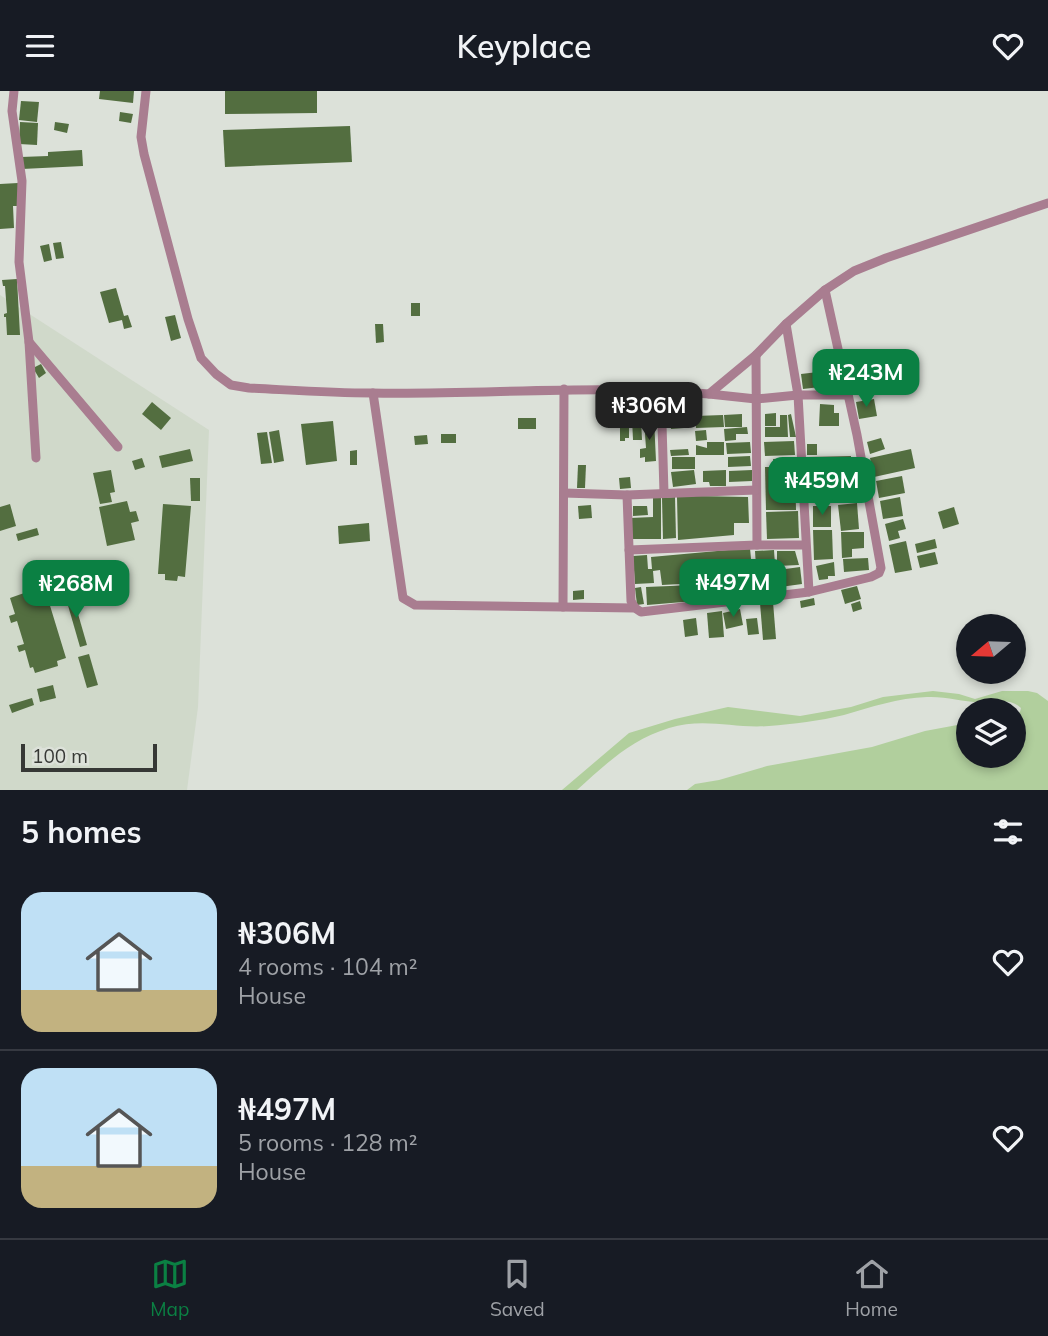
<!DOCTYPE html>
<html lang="en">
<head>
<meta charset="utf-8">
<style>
  body { margin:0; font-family:Mulish,sans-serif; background:#242831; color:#f1f3f6; height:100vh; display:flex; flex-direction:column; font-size:26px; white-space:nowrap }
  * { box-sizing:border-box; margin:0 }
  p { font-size:23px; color:#9ea1a6 }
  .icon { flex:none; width:38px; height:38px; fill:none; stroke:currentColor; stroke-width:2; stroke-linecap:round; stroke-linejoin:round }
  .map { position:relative; height:699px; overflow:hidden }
  .sheet { display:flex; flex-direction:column; background:#171b24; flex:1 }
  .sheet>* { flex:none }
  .needle { width:46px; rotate:251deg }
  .fabs { position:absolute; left:956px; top:523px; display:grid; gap:14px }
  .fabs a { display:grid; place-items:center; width:70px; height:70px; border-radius:50%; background:#171b24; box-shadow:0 4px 10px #0003; font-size:35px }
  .scale { position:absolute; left:21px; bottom:18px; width:136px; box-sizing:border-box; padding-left:7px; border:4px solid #363835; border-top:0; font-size:19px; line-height:24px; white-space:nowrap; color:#363835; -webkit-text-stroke:5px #dce1d9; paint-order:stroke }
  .price { position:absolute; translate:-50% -60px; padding:0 16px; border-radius:14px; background:#0b8043; color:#fff; font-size:23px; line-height:46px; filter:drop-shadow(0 2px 4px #0008) }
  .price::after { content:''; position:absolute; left:50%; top:42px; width:21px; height:16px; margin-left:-10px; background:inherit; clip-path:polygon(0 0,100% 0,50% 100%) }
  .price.on { background:#222; color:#fff }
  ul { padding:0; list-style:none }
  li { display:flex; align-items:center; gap:21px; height:175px; padding:0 21px }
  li+li { border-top:2px solid #363941 }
  li span { display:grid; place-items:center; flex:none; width:196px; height:140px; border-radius:21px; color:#555 }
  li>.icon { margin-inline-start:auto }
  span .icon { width:84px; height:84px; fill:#fffc; stroke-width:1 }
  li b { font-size:30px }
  h2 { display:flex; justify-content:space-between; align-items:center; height:84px; padding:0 21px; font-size:30px }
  header { display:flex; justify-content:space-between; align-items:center; height:91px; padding:0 21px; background:#171b24; font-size:32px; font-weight:600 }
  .dock { display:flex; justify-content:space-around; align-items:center; height:98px; border-top:2px solid #363941; background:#171b24; font-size:19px; color:#9ea1a6 }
  .dock a { display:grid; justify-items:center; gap:4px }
  .dock .on { color:#0b8043 }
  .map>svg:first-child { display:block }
</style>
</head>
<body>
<header><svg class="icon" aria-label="menu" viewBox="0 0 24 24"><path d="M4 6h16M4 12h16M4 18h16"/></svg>Keyplace<svg class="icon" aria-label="heart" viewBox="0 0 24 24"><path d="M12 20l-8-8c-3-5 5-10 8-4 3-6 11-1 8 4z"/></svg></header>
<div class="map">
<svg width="1048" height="699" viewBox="0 0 1048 699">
  <rect width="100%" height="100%" fill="#dce1d9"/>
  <path fill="#d0d9ca" d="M0 204 209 339 198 616 187 699H0Z"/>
  <path fill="#b1cf9d" d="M933 600 959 603 975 608 1002 600H1028L1037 602 1048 610V699H687L695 693 719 689 767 675 872 656 925 640 968 632V665H1013V657L1019 652 1013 649V625L1020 621 1021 617C1010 606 994 612 980 611 962 611 945 605 927 606 898 607 871 616 844 624 820 630 793 633 769 635 734 638 705 626 669 637 630 649 606 673 577 699H562L629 642 675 628 728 616 800 625 851 616 883 606Z"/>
  <g fill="#536e40">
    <path d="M100 0H134L133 12 99 8Z"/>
    <path d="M225 0H317V22L225 23Z"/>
    <path d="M21 10 39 11 37 31 19 29Z"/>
    <path d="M120 21 133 23 131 32 119 30Z"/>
    <path d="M20 31 38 32 37 54 19 53Z"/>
    <path d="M55 31 69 33 67 42 54 39Z"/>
    <path d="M350 35 352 71 225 76 223 39Z"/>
    <path d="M82 59 83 75 22 78 21 66 48 65V61Z"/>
    <path d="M18 92 20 115H13L14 137 0 138V93Z"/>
    <path d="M61 151 64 167 56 168 53 152Z"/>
    <path d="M49 153 52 169 44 171 40 155Z"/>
    <path d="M17 188 20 244H7L6 226H4V223L7 222 5 195H3L2 189Z"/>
    <path d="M116 197 124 225 128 224 132 236 124 238 122 229 109 232 100 201Z"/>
    <rect x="411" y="212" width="9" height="13"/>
    <path d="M175 224 181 247 171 250 165 226Z"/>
    <path d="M375 233H383L384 251 376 252Z"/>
    <path d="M41 273 46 282 39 287 33 277Z"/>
    <path d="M835 279 837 294 803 298 801 283Z"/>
    <path d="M874 308 877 325 859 328 856 311Z"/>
    <path d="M152 311 171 327 161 339 142 323Z"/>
    <path d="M820 313 834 314V322H839V335H819Z"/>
    <path d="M776 322V335H765V323Z"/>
    <path d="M742 323V336H725L724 324Z"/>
    <path d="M791 323 796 346H790L788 324Z"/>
    <path d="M723 324 724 336 696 337 695 325Z"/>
    <path d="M780 324H787L788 346H765V336H780Z"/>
    <path d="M617 325 618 337H608V326Z"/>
    <path d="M670 326H684V337L671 338Z"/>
    <rect x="518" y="327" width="18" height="11"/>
    <path d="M620 327H629V347H625V350H620Z"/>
    <path d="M632 327H641L642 349H633Z"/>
    <path d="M654 328 656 370 645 371V366L640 367V358L646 357 644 329Z"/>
    <path d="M333 330 337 370 306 374 301 333Z"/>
    <path d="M747 336 748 343H736V349L725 350 724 338Z"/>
    <path d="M279 339 284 370 274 372 269 341Z"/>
    <path d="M706 339 707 349 696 350 695 340Z"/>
    <path d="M267 341 272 372 261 373 257 342Z"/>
    <rect x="441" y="343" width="15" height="9"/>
    <path d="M427 344 428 353 415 354 414 345Z"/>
    <path d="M881 347 885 358 870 363 867 351Z"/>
    <path d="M794 350 795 364 765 365 764 351Z"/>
    <path d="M707 351H724V364H696V354L707 357Z"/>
    <path d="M750 351 751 362 727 363 726 352Z"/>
    <rect x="807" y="353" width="10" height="11"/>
    <path d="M190 358 193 370 162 377 159 365Z"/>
    <path d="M688 358 689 364 671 365 670 359Z"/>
    <path d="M911 358 915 377 874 386 870 367Z"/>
    <path d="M357 359V374H350V360Z"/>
    <path d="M750 365 751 375 728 376V366Z"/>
    <path d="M851 365V372L809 373 808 366Z"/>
    <rect x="672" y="366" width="23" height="12"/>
    <path d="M142 367 145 376 135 379 132 370Z"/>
    <path d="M795 367V373H774L773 368Z"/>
    <path d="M854 372 855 382 832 384V374Z"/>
    <path d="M578 374H586L585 397H577Z"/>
    <path d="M824 375 825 384 815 385 814 380H809V376Z"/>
    <path d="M765 376H795L796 419H766Z"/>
    <path d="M111 379 115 401 110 402 112 411 100 413 93 382Z"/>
    <path d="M694 379 696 393 673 396 671 381Z"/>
    <path d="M726 379V395H710L709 391H703V380Z"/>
    <path d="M752 379V390L729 391V380Z"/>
    <path d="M902 385 905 402 879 407 876 390Z"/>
    <path d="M630 386 631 397 620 398 619 387Z"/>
    <path d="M190 387H200V410H191Z"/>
    <path d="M852 387 854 406 814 411 812 391Z"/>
    <path d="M696 405 748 406 749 432H734V444L678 449 677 406Z"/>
    <path d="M675 406 676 447 663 448 662 407Z"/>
    <path d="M900 406 903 425 883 428 880 410Z"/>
    <path d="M653 407H661V448H631L630 427 653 426Z"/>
    <path d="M127 410 130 421 136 420 139 430 131 432 135 449 107 455 99 416Z"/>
    <path d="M857 412 859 438 841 440 838 414Z"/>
    <path d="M10 413 16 435 0 440V416Z"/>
    <path d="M163 413 191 415 185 486 178 485 177 490 165 489V483H158Z"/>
    <path d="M591 414 592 427 579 428 578 415Z"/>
    <path d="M633 415H647L648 424 633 425Z"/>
    <rect x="813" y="415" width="18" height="21"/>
    <path d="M954 416 959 433 943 438 938 421Z"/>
    <path d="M798 420 799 447 767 448 766 421Z"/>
    <path d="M903 428 906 438 898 440 900 447 889 450 885 433Z"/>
    <path d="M369 432 370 450 339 453 338 435Z"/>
    <path d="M37 437 39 444 18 450 16 443Z"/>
    <path d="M813 439H832L833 468 814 469Z"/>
    <path d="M841 441H864V457L852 458V466L842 467Z"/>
    <path d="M935 448 937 457 917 462 915 453Z"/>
    <path d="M906 450 912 479 895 482 889 454Z"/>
    <path d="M750 457 753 489 662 494 660 479 653 480 654 492 635 493 633 465 647 464 648 478H652L651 466Z"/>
    <path d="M774 459 775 474 756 475 755 460Z"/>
    <path d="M777 460H795L799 474 777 475Z"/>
    <path d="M935 461 938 473 920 477 917 465Z"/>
    <path d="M868 467 869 479 844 481 843 468Z"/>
    <path d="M834 471 835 485H828V488L819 489 816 475Z"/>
    <path d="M800 476 802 493 758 499 756 482Z"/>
    <path d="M750 490 752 502 731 504 730 493Z"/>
    <path d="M728 492 730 504 696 509 694 496Z"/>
    <path d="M694 494 695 510 647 514 646 496Z"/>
    <path d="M44 495 66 567 57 570 58 575 35 582 33 576 30 577 25 559 19 561 17 555 24 553 17 530 11 532 9 525 15 523 10 507Z"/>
    <path d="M857 495 861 508 845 513 841 499Z"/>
    <path d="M641 496 644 513 637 514 635 497Z"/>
    <path d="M584 499V508L573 509V500Z"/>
    <path d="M72 502 87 554 80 556 65 504Z"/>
    <path d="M814 507 815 514 801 517 800 510Z"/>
    <path d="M860 510 862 518 853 521 851 513Z"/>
    <path d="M773 511 776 548 763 549 760 512Z"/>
    <path d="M740 518 743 534 726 538 723 522Z"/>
    <path d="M722 520 724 546 709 547 707 522Z"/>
    <path d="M696 527 698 544 685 546 683 529Z"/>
    <path d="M757 527 759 543 748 544 746 528Z"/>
    <path d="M89 563 98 594 87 597 78 566Z"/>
    <path d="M53 594 56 607 40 611 37 598Z"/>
    <path d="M32 607 34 614 12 622 9 614Z"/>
  </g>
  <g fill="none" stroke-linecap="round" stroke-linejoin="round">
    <g stroke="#a97d90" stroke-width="9">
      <path d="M14 0 12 20 22 90 19 171 29 251 36 367"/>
      <path d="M146 0 141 46 144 63 188 228 201 267 216 283 231 294 249 297C290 299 331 302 372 302 484 304 596 293 709 303L756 264 786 233 825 199 854 180 886 167 1048 112"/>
      <path d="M786 233 798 304 809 501"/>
      <path d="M29 251 118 356"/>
      <path d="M756 264 757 454"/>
      <path d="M661 299 664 402"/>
      <path d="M373 302 403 507 415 514 635 517 641 521 809 501 871 486 879 482 881 477 857 344 825 199"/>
      <path d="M709 303 756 308 798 304H848"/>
      <path d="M564 402 627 404 756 399"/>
      <path d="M627 404 631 510 635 517"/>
      <path d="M629 459 757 454H805"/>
      <path d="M563 516 564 298"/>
    </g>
  </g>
</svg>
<div class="fabs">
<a><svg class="needle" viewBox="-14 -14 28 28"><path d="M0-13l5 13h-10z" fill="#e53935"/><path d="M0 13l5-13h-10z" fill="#9ea1a6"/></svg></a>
<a><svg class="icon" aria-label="layers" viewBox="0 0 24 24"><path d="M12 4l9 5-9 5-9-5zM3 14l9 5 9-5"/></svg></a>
</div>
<div class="scale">100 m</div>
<b class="price" style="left:866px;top:318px">₦243M</b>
<b class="price on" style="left:649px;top:351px">₦306M</b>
<b class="price" style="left:822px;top:426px">₦459M</b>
<b class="price" style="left:733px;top:528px">₦497M</b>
<b class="price" style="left:76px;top:529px">₦268M</b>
</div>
<section class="sheet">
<h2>5 homes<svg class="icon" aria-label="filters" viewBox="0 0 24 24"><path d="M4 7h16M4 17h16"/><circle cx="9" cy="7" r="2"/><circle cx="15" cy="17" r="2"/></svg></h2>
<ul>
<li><span style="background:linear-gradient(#bfe0f5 70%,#c2b280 0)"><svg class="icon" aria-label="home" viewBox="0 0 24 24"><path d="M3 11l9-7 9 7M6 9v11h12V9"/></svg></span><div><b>₦306M</b><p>4 rooms · 104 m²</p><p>House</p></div><svg class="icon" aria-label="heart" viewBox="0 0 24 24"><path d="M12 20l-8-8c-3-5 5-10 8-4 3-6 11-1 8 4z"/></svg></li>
<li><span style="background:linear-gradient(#bfe0f5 70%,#c2b280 0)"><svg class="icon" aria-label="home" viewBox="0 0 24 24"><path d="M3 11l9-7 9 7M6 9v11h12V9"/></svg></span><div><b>₦497M</b><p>5 rooms · 128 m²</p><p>House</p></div><svg class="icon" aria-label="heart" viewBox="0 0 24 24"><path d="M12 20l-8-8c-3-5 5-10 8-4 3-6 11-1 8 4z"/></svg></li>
</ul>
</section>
<nav class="dock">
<a class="on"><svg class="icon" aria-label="map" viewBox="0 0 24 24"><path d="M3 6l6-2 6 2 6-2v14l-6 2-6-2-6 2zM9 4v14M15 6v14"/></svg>Map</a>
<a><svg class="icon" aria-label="saved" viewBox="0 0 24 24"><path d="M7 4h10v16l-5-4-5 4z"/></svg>Saved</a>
<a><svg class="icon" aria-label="home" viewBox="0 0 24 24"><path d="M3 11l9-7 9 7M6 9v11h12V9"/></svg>Home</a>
</nav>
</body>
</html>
